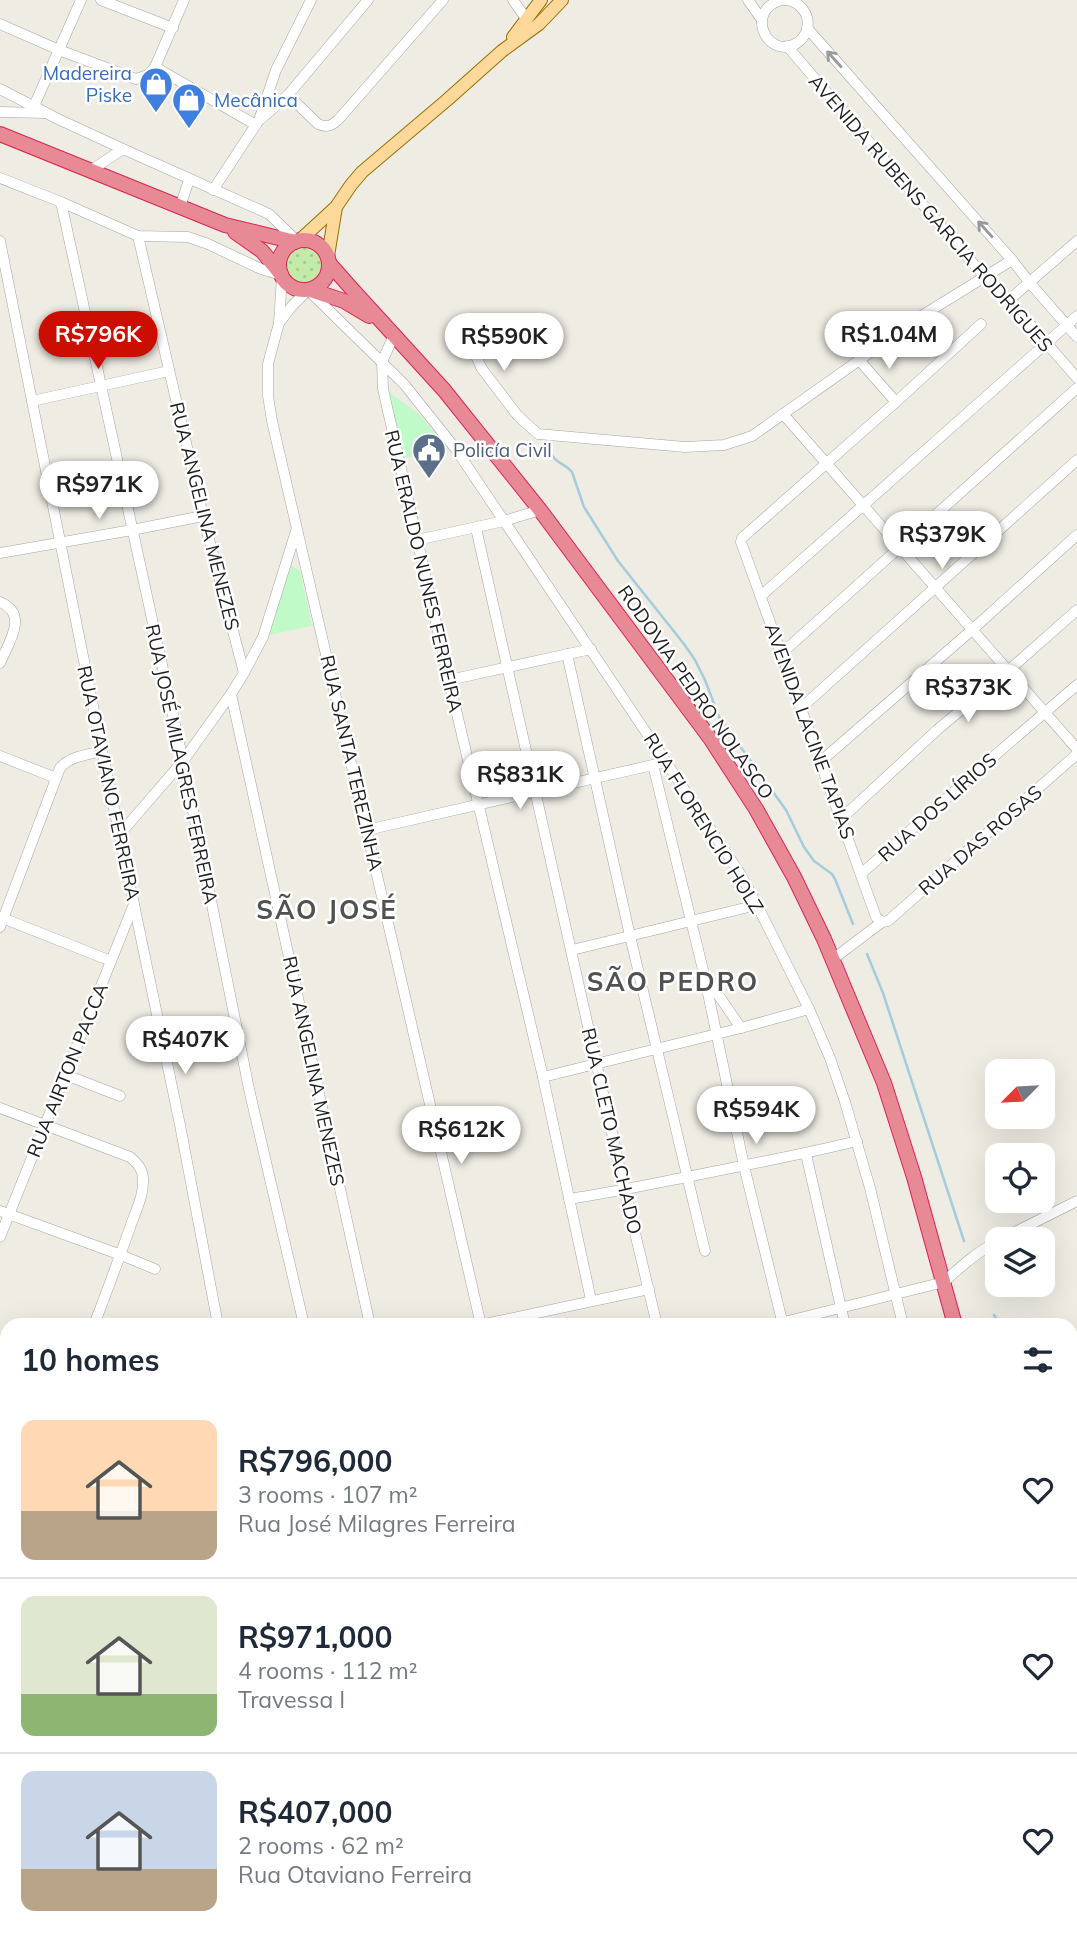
<!DOCTYPE html>
<html lang="en">
<head>
<meta charset="utf-8">
<style>
  body { margin:0; font-family:Mulish,sans-serif; background:#f2f2f3; color:#1f2937; height:100vh; display:flex; flex-direction:column; font-size:26px; white-space:nowrap }
  * { box-sizing:border-box; margin:0 }
  p { font-size:23px; color:#747a83 }
  .icon { flex:none; width:38px; height:38px; fill:none; stroke:currentColor; stroke-width:2; stroke-linecap:round; stroke-linejoin:round }
  .map { position:relative; flex:1; overflow:hidden }
  .sheet { position:absolute; left:0px; top:1318px; width:1078px; height:625px; display:flex; flex-direction:column; background:#fff; border-radius:21px 21px 0 0; box-shadow:0 7px 28px #0002 }
  .sheet>* { flex:none }
  .needle { width:46px; rotate:246deg }
  .fabs { position:absolute; left:985px; top:1059px; display:grid; gap:14px }
  .fabs a { display:grid; place-items:center; width:70px; height:70px; border-radius:14px; background:#fff; box-shadow:0 7px 28px #0002; font-size:35px }
  .price { position:absolute; translate:-50% -60px; padding:0 16px; border-radius:24px; background:#fff; color:#222; font-size:23px; line-height:46px; filter:drop-shadow(0 2px 4px #0008) }
  .price::after { content:''; position:absolute; left:50%; top:42px; width:21px; height:16px; margin-left:-10px; background:inherit; clip-path:polygon(0 0,100% 0,50% 100%) }
  .price.current { background:#cb0e00; color:#fff }
  ul { padding:0; list-style:none }
  li { display:flex; align-items:center; gap:21px; height:175px; padding:0 21px }
  li+li { border-top:2px solid #e0e1e3 }
  li span { display:grid; place-items:center; flex:none; width:196px; height:140px; border-radius:14px; color:#555 }
  li>.icon { margin-inline-start:auto }
  span .icon { width:84px; height:84px; fill:#fffc; stroke-width:1 }
  li b { font-size:30px }
  h2 { display:flex; justify-content:space-between; align-items:center; height:84px; padding:0 21px; font-size:30px }
  .map>svg:first-child { display:block }
</style>
</head>
<body>
<div class="map">
<svg width="1077" height="1941" viewBox="0 0 1077 1941">
  <defs>
    <pattern id="grass-dots" width="8" height="8" patternUnits="userSpaceOnUse" patternTransform="scale(1.75)"><rect width="8" height="8" fill="#c4eaa9"/><path d="M2 2h.1M6 6h.1" fill="none" stroke="#a8c891" stroke-width="1.8" stroke-linecap="round"/></pattern>
    <pattern id="water-ripples" width="26" height="14" patternUnits="userSpaceOnUse" patternTransform="scale(1.75)"><rect width="26" height="14" fill="#a3ccdd"/><path d="M2 4q2-2 4 0t4 0M15 11q2-2 4 0t4 0" fill="none" stroke="#8cafbd"/></pattern>
  </defs>
  <rect width="100%" height="100%" fill="#efece4"/>
  <circle fill="url(#grass-dots)" cx="305" cy="264" r="20"/>
  <g fill="#c0fac8">
    <path d="M386 390 420 415 448 449 404 458Z"/>
    <path d="M289 564 300 571 312 626 269 635Z"/>
    <path d="M539 1936H632L630 1941H537Z"/>
  </g>
  <path fill="url(#water-ripples)" d="M0 1552 7 1553V1607L0 1605Z"/>
  <g fill="none" stroke-linecap="round" stroke-linejoin="round">
    <g stroke="#a3ccdd" stroke-width="2.5">
      <path d="M549 450C556 465 564 462 572 472L584 507 618 561 684 644 695 660 705 680 719 717 786 810 804 847 814 861 832 874 835 879 853 924"/>
      <path d="M867 954 883 993 964 1241"/>
      <path d="M994 1315 1000 1325"/>
    </g>
    <g stroke="#a5a5a5" stroke-width="11">
      <g id="minor">
        <path d="M101 0 173 28"/>
        <path d="M513 0 527 20"/>
        <path d="M748 0 762 20"/>
        <path d="M781 0C743 12 769 61 797 43 802 40 805 35 807 30 811 14 799 0 784 0"/>
        <path d="M0 24 59 50 136 79 148 75 155 67 184 0"/>
        <path d="M807 28 1012 260 1030 283 1077 337"/>
        <path d="M787 46 984 276 1009 300 1077 378"/>
        <path d="M155 67 256 125"/>
        <path d="M0 89 58 119 123 149"/>
        <path d="M288 95 318 124C327 128 331 126 338 120L443 0"/>
        <path d="M34 106 81 0"/>
        <path d="M0 112 45 113"/>
        <path d="M261 119 288 95 368 0"/>
        <path d="M90 171 123 149 269 214 297 241"/>
        <path d="M0 178 61 202 138 236 188 237 208 244 261 269 281 275"/>
        <path d="M213 190 259 120 276 70 311 0"/>
        <path d="M61 202 183 761 249 1089 304 1325"/>
        <path d="M180 207 189 180"/>
        <path d="M138 236 203 516 244 673"/>
        <path d="M0 241 102 751 180 1125 218 1325"/>
        <path d="M282 276 279 323 268 364V396L272 421 481 1325"/>
        <path d="M1009 300 1077 241"/>
        <path d="M279 323 292 306 308 290 404 384 455 448 666 762 741 875 757 905 809 1009 830 1058 845 1102 870 1188 903 1325"/>
        <path d="M394 335 382 362 383 389 449 680 543 1077 591 1300"/>
        <path d="M469 341 482 369 518 416 538 434 685 447 724 445 752 436 923 315 1012 260"/>
        <path d="M859 360 896 402"/>
        <path d="M32 401 169 371"/>
        <path d="M783 414 1077 749"/>
        <path d="M476 528 625 1191 657 1325"/>
        <path d="M417 540 504 521 540 510"/>
        <path d="M0 553 132 530 203 516"/>
        <path d="M762 595 1077 316"/>
        <path d="M0 602C29 614 9 642 0 663"/>
        <path d="M782 653 1077 388"/>
        <path d="M567 654 630 936 705 1251"/>
        <path d="M449 680 591 649"/>
        <path d="M231 694 370 1325"/>
        <path d="M801 708 1077 460"/>
        <path d="M0 756 56 778"/>
        <path d="M820 762 973 629 1077 535"/>
        <path d="M653 765 704 974 741 1028"/>
        <path d="M841 819 937 730 1009 670 1077 610"/>
        <path d="M367 830 666 762"/>
        <path d="M120 834 183 761 231 694 244 673 263 637 296 531"/>
        <path d="M861 874 1000 751 1077 685"/>
        <path d="M0 917 111 961"/>
        <path d="M882 922 876 917 741 542 742 538 896 402 981 324"/>
        <path d="M0 927 60 768C70 756 87 755 102 751"/>
        <path d="M572 950 757 905"/>
        <path d="M833 959 882 922 888 921 1077 754"/>
        <path d="M704 974 744 1166 783 1325"/>
        <path d="M66 1075 120 1096"/>
        <path d="M543 1077 741 1028 809 1009"/>
        <path d="M0 1108 130 1157C137 1163 143 1169 143 1179 144 1194 137 1208 132 1222 120 1256 107 1291 94 1325"/>
        <path d="M806 1154 845 1325"/>
        <path d="M569 1199C609 1193 647 1185 687 1177 744 1165 801 1155 857 1141"/>
        <path d="M0 1211 121 1255 155 1269"/>
        <path d="M0 1237 134 904"/>
        <path d="M1001 1239 1077 1201"/>
        <path d="M480 1325 649 1289"/>
        <path d="M772 1325 944 1282C961 1266 977 1252 998 1241"/>
        <path d="M0 1363 7 1365"/>
        <path d="M0 1524 7 1527"/>
        <path d="M0 1657 7 1660"/>
        <path d="M0 1787 7 1790"/>
        <path d="M0 1891 7 1873"/>
        <path d="M0 1921 7 1924"/>
        <path d="M36 1936 50 1941"/>
        <path d="M365 1936 378 1941"/>
        <path d="M935 1938 936 1936"/>
        <path d="M74 1941 76 1936"/>
        <path d="M193 1941 195 1936"/>
        <path d="M342 1941 345 1936"/>
        <path d="M528 1941 531 1936"/>
        <path d="M638 1941 641 1936"/>
      </g>
    </g>
    <g stroke="#977000" stroke-width="14">
      <g id="major">
        <path d="M513 37 541 0"/>
        <path d="M299 241 336 207 351 185 362 172 447 100 502 51 539 24 562 0"/>
        <path d="M328 256 336 207"/>
        <path d="M1071 1502 1077 1499"/>
      </g>
    </g>
    <g stroke="#db2355" stroke-width="16">
      <g id="highway">
        <path d="M0 134 225 225 295 242"/>
        <path d="M235 232 262 251 281 274"/>
        <circle cx="304" cy="265" r="25"/>
        <path d="M329 263 351 288 444 390 540 510 710 738 756 809 794 877 824 939 884 1083 914 1177 955 1325"/>
        <path d="M311 290 344 301 369 316"/>
        <path d="M998 1941 1000 1936"/>
      </g>
    </g>
    <use href="#minor" stroke="#fff" stroke-width="10"/>
    <use href="#major" stroke="#fcd99b" stroke-width="12"/>
    <use href="#highway" stroke="#e78a95" stroke-width="14"/>
  </g>
  <defs><path id="oneway-shaft" d="M-6 0H5M1.5-3L5.5 0L1.5 3" fill="none" stroke-width="1.6" stroke-linecap="round" stroke-linejoin="round" transform="scale(1.75)"/></defs>
  <g stroke="#9a9a9a">
    <use href="#oneway-shaft" transform="translate(834 59) rotate(-132)"/>
    <use href="#oneway-shaft" transform="translate(985 229) rotate(-132)"/>
  </g>
  <defs>
    <g id="shop-pin" transform="scale(1.75)"><path d="M0 17L-7.5 6A9.5 9.5 0 1 1 7.5 6Z" fill="#3f7fe0" stroke="#fff"/><path d="M-5-2.5h2.3a2.7 3.5 0 0 1 5.4 0H5L5.5 6h-11ZM-1.5-2.5h3a1.5 2.3 0 0 0-3 0Z" fill="#fff"/></g>
    <g id="civic-pin" transform="scale(1.75)"><path d="M0 17L-7.5 6A9.5 9.5 0 1 1 7.5 6Z" fill="#5c6f8a" stroke="#fff"/><path d="M-.6-6.5H3V-4.5H.6V-3L4-1V1h2V6H-6V1h2V-1L-.6-3ZM-1.2 2.5V6h2.4V2.5Z" fill="#fff"/></g>
  </defs>
  <g fill-rule="evenodd">
    <use href="#shop-pin" x="156" y="84"/>
    <use href="#shop-pin" x="189" y="100"/>
    <use href="#civic-pin" x="429" y="450"/>
  </g>
  <g text-anchor="middle" dominant-baseline="central" stroke-width="5" stroke-linejoin="round" paint-order="stroke">
    <g font-size="19" fill="#366cbe" stroke="#fff" text-anchor="end">
      <text x="132" y="73">Madereira<tspan x="132" dy="22">Piske</tspan></text>
      <text x="214" y="100" text-anchor="start">Mecânica</text>
    </g>
    <g font-size="19" fill="#1e1e1e" stroke="#fff">
      <text transform="translate(931 213) rotate(49)">AVENIDA RUBENS GARCIA RODRIGUES</text>
      <text transform="translate(205 516) rotate(76)">RUA ANGELINA MENEZES</text>
      <text transform="translate(424 571) rotate(77)">RUA ERALDO NUNES FERREIRA</text>
      <text transform="translate(696 692) rotate(55)">RODOVIA PEDRO NOLASCO</text>
      <text transform="translate(810 731) rotate(70)">AVENIDA LACINE TAPIAS</text>
      <text transform="translate(352 763) rotate(77)">RUA SANTA TEREZINHA</text>
      <text transform="translate(182 764) rotate(78)">RUA JOSÉ MILAGRES FERREIRA</text>
      <text transform="translate(109 783) rotate(78)">RUA OTAVIANO FERREIRA</text>
      <text transform="translate(937 807) rotate(-42)">RUA DOS LÍRIOS</text>
      <text transform="translate(704 823) rotate(58)">RUA FLORENCIO HOLZ</text>
      <text transform="translate(980 840) rotate(-41)">RUA DAS ROSAS</text>
      <text transform="translate(67 1070) rotate(-68)">RUA AIRTON PACCA</text>
      <text transform="translate(314 1071) rotate(78)">RUA ANGELINA MENEZES</text>
      <text transform="translate(612 1131) rotate(77)">RUA CLETO MACHADO</text>
    </g>
    <g font-size="19" fill="#4e5e75" stroke="#fff" text-anchor="start">
      <text x="453" y="450">Policía Civil</text>
    </g>
    <g font-size="26" font-weight="bold" letter-spacing="2" fill="#515151" stroke="#fff">
      <text x="327" y="909">SÃO JOSÉ</text>
      <text x="673" y="981">SÃO PEDRO</text>
    </g>
  </g>
</svg>
<div class="fabs">
<a><svg class="needle" viewBox="-14 -14 28 28"><path d="M0-13l5 13h-10z" fill="#e53935"/><path d="M0 13l5-13h-10z" fill="#747a83"/></svg></a>
<a><svg class="icon" aria-label="locate" viewBox="0 0 24 24"><circle cx="12" cy="12" r="6"/><path d="M12 2v4M12 18v4M2 12h4M18 12h4"/></svg></a>
<a><svg class="icon" aria-label="layers" viewBox="0 0 24 24"><path d="M12 4l9 5-9 5-9-5zM3 14l9 5 9-5"/></svg></a>
</div>
<b class="price current" style="left:98px;top:371px">R$796K</b>
<b class="price" style="left:889px;top:371px">R$1.04M</b>
<b class="price" style="left:504px;top:373px">R$590K</b>
<b class="price" style="left:99px;top:521px">R$971K</b>
<b class="price" style="left:942px;top:571px">R$379K</b>
<b class="price" style="left:968px;top:724px">R$373K</b>
<b class="price" style="left:520px;top:811px">R$831K</b>
<b class="price" style="left:185px;top:1076px">R$407K</b>
<b class="price" style="left:756px;top:1146px">R$594K</b>
<b class="price" style="left:461px;top:1166px">R$612K</b>
<section class="sheet">
<h2>10 homes<svg class="icon" aria-label="filters" viewBox="0 0 24 24"><path d="M4 7h16M4 17h16"/><circle cx="9" cy="7" r="2"/><circle cx="15" cy="17" r="2"/></svg></h2>
<ul>
<li><span style="background:linear-gradient(#ffd9b3 65%,#b9a48a 0)"><svg class="icon" aria-label="home" viewBox="0 0 24 24"><path d="M3 11l9-7 9 7M6 9v11h12V9"/></svg></span><div><b>R$796,000</b><p>3 rooms · 107 m²</p><p>Rua José Milagres Ferreira</p></div><svg class="icon" aria-label="heart" viewBox="0 0 24 24"><path d="M12 20l-8-8c-3-5 5-10 8-4 3-6 11-1 8 4z"/></svg></li>
<li><span style="background:linear-gradient(#dfe7d0 70%,#8fb573 0)"><svg class="icon" aria-label="home" viewBox="0 0 24 24"><path d="M3 11l9-7 9 7M6 9v11h12V9"/></svg></span><div><b>R$971,000</b><p>4 rooms · 112 m²</p><p>Travessa I</p></div><svg class="icon" aria-label="heart" viewBox="0 0 24 24"><path d="M12 20l-8-8c-3-5 5-10 8-4 3-6 11-1 8 4z"/></svg></li>
<li><span style="background:linear-gradient(#c9d6e8 70%,#b9a48a 0)"><svg class="icon" aria-label="home" viewBox="0 0 24 24"><path d="M3 11l9-7 9 7M6 9v11h12V9"/></svg></span><div><b>R$407,000</b><p>2 rooms · 62 m²</p><p>Rua Otaviano Ferreira</p></div><svg class="icon" aria-label="heart" viewBox="0 0 24 24"><path d="M12 20l-8-8c-3-5 5-10 8-4 3-6 11-1 8 4z"/></svg></li>
</ul>
</section>
</div>
</body>
</html>
